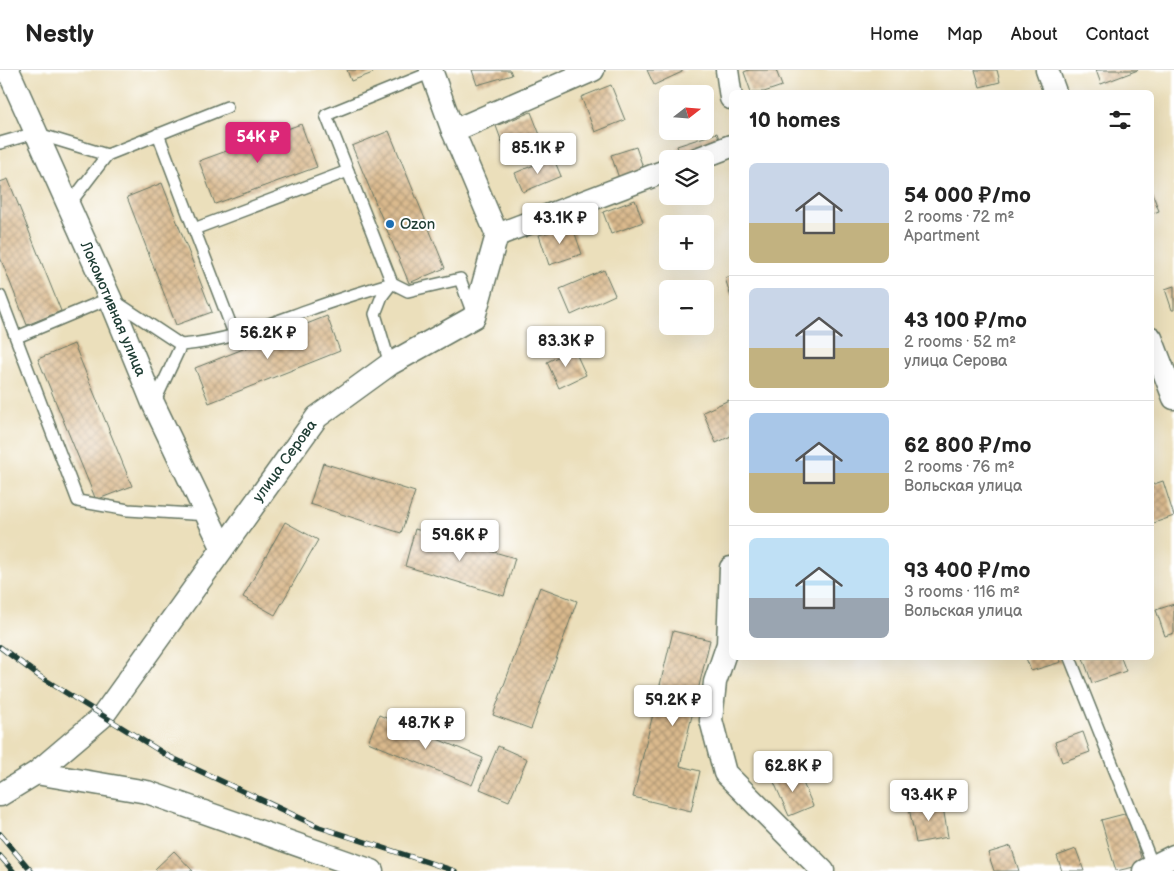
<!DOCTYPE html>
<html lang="en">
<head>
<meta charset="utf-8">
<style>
  body { margin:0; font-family:"Balsamiq Sans",sans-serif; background:#f2f2f2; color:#222; height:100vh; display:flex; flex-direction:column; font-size:19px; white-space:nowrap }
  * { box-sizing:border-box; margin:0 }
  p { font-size:16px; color:#767676 }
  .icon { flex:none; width:28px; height:28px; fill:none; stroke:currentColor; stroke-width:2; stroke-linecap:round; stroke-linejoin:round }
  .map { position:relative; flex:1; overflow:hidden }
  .side { position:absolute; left:729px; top:20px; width:425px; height:570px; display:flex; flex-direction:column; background:#fff; border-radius:8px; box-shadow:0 5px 20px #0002 }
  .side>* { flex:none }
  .needle { width:32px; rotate:73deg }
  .fabs { position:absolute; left:659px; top:15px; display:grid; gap:10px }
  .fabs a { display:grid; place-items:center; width:55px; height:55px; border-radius:8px; background:#fff; box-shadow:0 5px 20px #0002; font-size:25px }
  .price { position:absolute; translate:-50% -42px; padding:0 11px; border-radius:5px; background:#fff; color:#222; font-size:16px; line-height:32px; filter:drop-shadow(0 1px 2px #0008) }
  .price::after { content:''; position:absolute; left:50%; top:30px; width:15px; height:11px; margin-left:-8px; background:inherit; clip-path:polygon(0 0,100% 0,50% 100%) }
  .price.selected { background:#db2777; color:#fff }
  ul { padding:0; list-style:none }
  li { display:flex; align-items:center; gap:15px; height:125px; padding:0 20px }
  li+li { border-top:1px solid #e0e0e0 }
  li span { display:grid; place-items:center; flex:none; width:140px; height:100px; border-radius:8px; color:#555 }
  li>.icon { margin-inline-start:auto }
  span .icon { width:60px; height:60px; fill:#fffc; stroke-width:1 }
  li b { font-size:21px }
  h2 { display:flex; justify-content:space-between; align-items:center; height:60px; padding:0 20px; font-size:21px }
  header { display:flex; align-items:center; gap:30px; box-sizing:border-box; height:70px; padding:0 25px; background:#fff; border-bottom:1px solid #e0e0e0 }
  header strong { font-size:24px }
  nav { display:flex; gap:28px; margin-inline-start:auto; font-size:18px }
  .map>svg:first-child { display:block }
</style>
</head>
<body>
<header>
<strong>Nestly</strong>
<nav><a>Home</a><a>Map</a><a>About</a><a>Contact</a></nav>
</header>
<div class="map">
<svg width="1174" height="801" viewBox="0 0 1174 801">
  <defs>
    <pattern id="building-cross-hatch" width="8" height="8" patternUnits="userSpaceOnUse" patternTransform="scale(1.25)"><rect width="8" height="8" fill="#dab98d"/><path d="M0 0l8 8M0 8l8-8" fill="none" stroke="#b09874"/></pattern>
  </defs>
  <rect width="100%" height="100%" fill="#fff"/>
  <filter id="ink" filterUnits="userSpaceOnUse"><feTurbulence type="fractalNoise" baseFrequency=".02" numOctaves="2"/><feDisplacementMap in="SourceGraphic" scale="10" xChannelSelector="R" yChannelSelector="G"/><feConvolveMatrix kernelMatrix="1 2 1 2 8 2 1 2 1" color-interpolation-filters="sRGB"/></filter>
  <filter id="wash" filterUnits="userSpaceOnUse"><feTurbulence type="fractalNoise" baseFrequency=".0096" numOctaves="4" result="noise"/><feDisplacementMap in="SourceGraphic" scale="20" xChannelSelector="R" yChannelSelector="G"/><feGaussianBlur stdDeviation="1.12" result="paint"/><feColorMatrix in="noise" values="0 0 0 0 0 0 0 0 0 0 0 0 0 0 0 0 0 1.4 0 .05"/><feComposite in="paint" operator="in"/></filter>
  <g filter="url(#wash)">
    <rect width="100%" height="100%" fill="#ebdfbb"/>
    <g id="blocks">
      <g fill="url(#building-cross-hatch)">
        <path d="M347 0H372L373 3 351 11Z"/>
        <path d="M472 0H510L512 5 477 15Z"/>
        <path d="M647 0H682V2L654 15Z"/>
        <path d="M749 0H776L782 16 764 22H751L744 2Z"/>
        <path d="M975 0H997L1000 12 980 17Z"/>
        <path d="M1096 0H1138L1101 14Z"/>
        <path d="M611 15 625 50 595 62 581 27Z"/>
        <path d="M531 42 542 70 506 83 496 56Z"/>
        <path d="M301 54 317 97 215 134 199 91Z"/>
        <path d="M389 61 445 198 409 213 352 76Z"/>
        <path d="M717 63 723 81 700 89H681L677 76Z"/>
        <path d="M636 77 646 106 621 114 611 85Z"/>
        <path d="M553 87 561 106 523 122 515 103Z"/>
        <path d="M8 109 61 241 27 255 0 187V112Z"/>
        <path d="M162 113 212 242 176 255 127 127Z"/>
        <path d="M1151 120 1159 141 1151 144Z"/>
        <path d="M635 130 643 152 611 164 603 142Z"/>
        <path d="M572 155 582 184 549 195 539 165Z"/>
        <path d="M604 200 615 225 571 245 560 219Z"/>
        <path d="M731 206V227L725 208Z"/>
        <path d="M1174 216V240H1172L1165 219Z"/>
        <path d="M327 246 340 281 209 333 195 298Z"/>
        <path d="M74 274 132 416 96 430 38 289Z"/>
        <path d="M574 279 586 305 559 318 547 292Z"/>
        <path d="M729 330 731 336V366L716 373 703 342Z"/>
        <path d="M323 393 415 422 401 463 310 434Z"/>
        <path d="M1163 411 1174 446 1151 454V415Z"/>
        <path d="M285 452 318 470 275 545 243 527Z"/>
        <path d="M415 459 515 488 504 526 405 496Z"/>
        <path d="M540 517 577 531 531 659 493 645Z"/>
        <path d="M1174 534V563L1165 566 1156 540Z"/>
        <path d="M673 561 710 570 680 696 700 701 691 741 633 727Z"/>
        <path d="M1026 588H1060L1061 592 1031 601Z"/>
        <path d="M1083 588H1121L1126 601 1092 613Z"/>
        <path d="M379 645 483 688 472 715 368 672Z"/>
        <path d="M1083 662 1090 682 1062 692 1055 672Z"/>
        <path d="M498 676 527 689 509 731 480 719Z"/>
        <path d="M797 699 813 736 789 746 773 710Z"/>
        <path d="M942 731 948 767 916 773 909 738Z"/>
        <path d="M1128 743 1143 795 1116 801 1101 750Z"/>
        <path d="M1011 776 1019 801H994L988 783Z"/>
        <path d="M1076 779 1084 801H1062L1057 786Z"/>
        <path d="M174 781 193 801H158L155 799Z"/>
      </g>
    </g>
  </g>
  <g filter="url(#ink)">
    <use href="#blocks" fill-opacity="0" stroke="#667663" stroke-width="1"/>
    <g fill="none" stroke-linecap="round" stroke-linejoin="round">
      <g stroke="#667663" stroke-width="14">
        <g id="service">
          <path d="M432 2 326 45 392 213 408 221 460 209 473 244"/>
          <path d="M158 64 194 159"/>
          <path d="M0 73 35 63 107 85 227 37"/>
          <path d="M68 136 107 85"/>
          <path d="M0 226 78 431 128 440 208 445"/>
          <path d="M235 266 194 159 348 101"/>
          <path d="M17 267 110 228 181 275"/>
          <path d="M154 333 181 275C228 271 266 255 311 239 338 229 365 221 392 213L382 226 375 244 390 294"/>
          <path d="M1070 588 1153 796"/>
        </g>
      </g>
      <g stroke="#667663" stroke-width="25">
        <g id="minor">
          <path d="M8 0 110 228 153 333 222 477"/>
          <path d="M727 0 731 28"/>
          <path d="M1047 0 1055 22"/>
          <path d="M453 61 593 0"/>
          <path d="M697 89 731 76"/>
          <path d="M497 165 668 100"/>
          <path d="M1151 268 1174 328"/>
          <path d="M731 498 728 574 715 612 711 650 725 703 823 801"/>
          <path d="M36 703 147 722 372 801"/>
          <path d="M0 725 36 703 102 647 317 347 390 294 474 247 497 165 453 61 431 0"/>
          <path d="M1144 801 1174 786"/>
        </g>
      </g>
      <use href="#service" stroke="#fff" stroke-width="11"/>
      <use href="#minor" stroke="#fff" stroke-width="22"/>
      <g stroke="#1f3d34" stroke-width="5.5">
        <g id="rail">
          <path d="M0 577 39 606 168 686 319 757 455 801"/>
          <path d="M0 764 31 801"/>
          <path d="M0 786 13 801"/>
        </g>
      </g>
      <use href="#rail" stroke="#fff" stroke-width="4" stroke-dasharray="11" stroke-linecap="butt"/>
    </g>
  </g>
  <circle fill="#1f6fb2" stroke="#fff" stroke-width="2" cx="390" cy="154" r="5"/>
  <g text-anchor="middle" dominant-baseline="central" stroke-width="4" stroke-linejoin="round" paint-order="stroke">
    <g font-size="15" fill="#1f3d34" stroke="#fff" text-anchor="start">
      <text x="400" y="154">Ozon</text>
    </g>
    <g font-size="15" fill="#1f3d34" stroke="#fff">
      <text transform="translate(113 239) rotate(67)">Локомотивная улица</text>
      <text transform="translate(285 391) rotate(-54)">улица Серова</text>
    </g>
  </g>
</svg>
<div class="fabs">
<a><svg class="needle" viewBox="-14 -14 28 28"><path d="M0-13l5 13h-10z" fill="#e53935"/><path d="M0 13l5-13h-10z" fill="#767676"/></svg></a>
<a><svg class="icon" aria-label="layers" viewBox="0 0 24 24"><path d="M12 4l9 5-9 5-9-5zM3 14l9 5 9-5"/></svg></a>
<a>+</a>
<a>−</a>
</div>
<b class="price selected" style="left:258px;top:94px">54K ₽</b>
<b class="price" style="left:538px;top:105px">85.1K ₽</b>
<b class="price" style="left:560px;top:175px">43.1K ₽</b>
<b class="price" style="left:268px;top:290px">56.2K ₽</b>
<b class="price" style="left:566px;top:298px">83.3K ₽</b>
<b class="price" style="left:460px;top:492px">59.6K ₽</b>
<b class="price" style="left:673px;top:657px">59.2K ₽</b>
<b class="price" style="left:426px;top:680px">48.7K ₽</b>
<b class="price" style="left:793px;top:723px">62.8K ₽</b>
<b class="price" style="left:929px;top:752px">93.4K ₽</b>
<section class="side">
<h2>10 homes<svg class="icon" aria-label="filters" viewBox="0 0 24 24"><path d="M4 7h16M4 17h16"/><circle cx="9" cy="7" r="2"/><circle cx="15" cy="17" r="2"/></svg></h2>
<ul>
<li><span style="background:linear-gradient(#c9d6e8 60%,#c2b280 0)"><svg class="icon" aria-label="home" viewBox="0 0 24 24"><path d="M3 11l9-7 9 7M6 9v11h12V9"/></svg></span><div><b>54 000 ₽/mo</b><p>2 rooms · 72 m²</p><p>Apartment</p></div></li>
<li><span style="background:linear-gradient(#c9d6e8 60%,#c2b280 0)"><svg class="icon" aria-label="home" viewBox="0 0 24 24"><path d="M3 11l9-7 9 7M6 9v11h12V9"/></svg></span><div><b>43 100 ₽/mo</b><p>2 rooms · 52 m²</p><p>улица Серова</p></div></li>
<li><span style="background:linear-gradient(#a9c7e8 60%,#c2b280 0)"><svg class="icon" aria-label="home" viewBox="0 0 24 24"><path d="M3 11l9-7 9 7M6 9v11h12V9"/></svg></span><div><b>62 800 ₽/mo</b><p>2 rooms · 76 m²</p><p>Вольская улица</p></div></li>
<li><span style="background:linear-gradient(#bfe0f5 60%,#9aa5b1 0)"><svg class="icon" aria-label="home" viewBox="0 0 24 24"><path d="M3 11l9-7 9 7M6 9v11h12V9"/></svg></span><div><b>93 400 ₽/mo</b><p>3 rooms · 116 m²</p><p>Вольская улица</p></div></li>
</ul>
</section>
</div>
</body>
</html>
